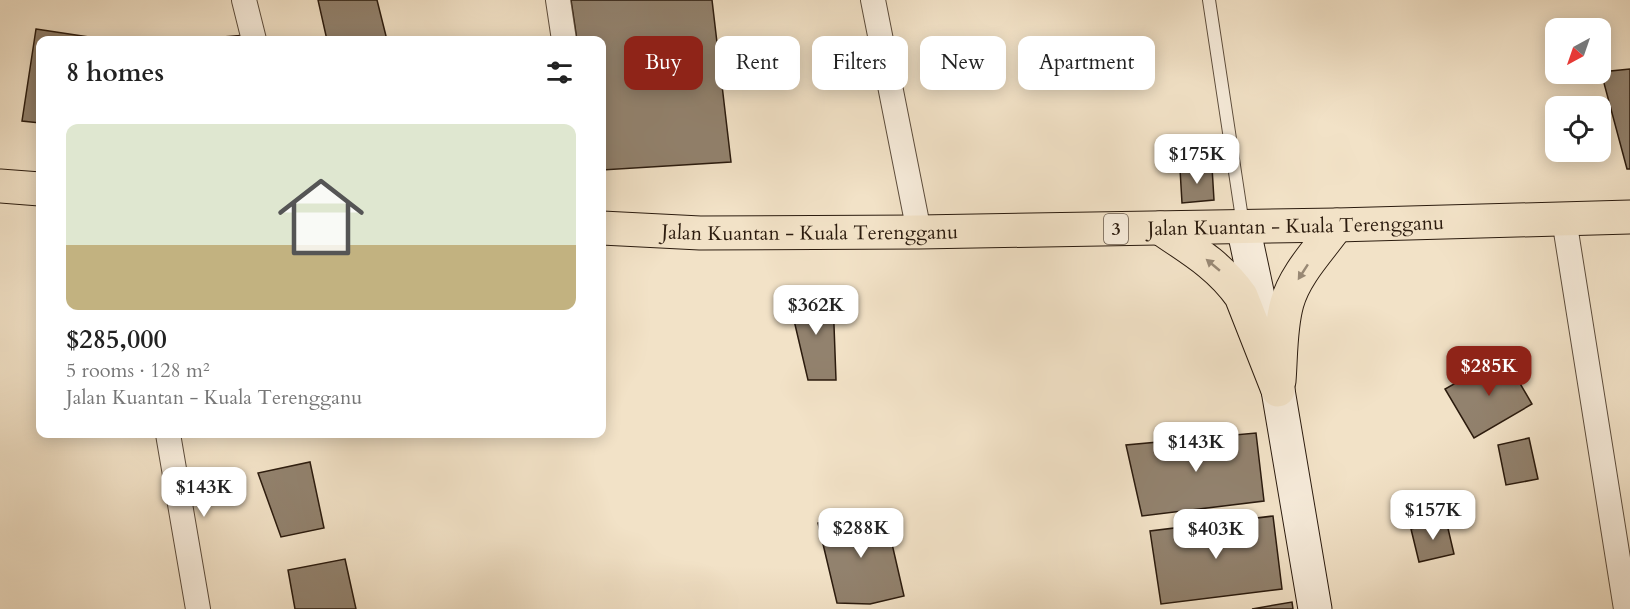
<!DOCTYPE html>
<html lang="en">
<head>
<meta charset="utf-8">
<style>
  body { margin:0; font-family:Cardo,serif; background:#f2f2f2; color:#222; height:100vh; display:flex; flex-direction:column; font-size:22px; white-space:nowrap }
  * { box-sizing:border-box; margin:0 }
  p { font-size:20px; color:#767676 }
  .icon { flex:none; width:33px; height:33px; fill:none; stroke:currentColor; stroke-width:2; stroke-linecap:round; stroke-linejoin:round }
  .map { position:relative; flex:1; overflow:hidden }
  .side { position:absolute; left:36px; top:36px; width:570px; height:402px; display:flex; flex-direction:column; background:#fff; border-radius:12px; box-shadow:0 3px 15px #0003 }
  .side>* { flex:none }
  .top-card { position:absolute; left:624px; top:36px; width:570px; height:54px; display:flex; gap:12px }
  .needle { width:39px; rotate:220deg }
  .controls { position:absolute; left:1545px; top:18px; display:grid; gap:12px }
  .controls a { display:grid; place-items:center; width:66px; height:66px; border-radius:12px; background:#fff; box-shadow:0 3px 15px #0003; font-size:30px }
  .price { position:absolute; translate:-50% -51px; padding:0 14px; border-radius:12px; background:#fff; color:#222; font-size:20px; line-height:39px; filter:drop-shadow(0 2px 3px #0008) }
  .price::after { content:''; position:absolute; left:50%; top:36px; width:18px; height:14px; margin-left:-9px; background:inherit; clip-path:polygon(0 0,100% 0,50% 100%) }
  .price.on { background:#8f2418; color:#fff }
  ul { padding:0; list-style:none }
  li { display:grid; align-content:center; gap:12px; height:318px; padding:0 30px }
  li+li { border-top:2px solid #e0e0e0 }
  li span { display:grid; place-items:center; height:186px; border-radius:12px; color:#555 }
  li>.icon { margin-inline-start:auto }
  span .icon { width:108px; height:108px; fill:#fffc; stroke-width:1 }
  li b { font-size:26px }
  h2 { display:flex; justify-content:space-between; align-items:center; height:72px; padding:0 30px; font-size:26px }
  .tag { padding:0 21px; border-radius:12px; background:#fff; box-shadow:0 3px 15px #0003; font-size:21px; line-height:54px }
  .tag.on { background:#8f2418; color:#fff }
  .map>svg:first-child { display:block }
</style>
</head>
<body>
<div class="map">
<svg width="1630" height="609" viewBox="0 0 1630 609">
  <rect width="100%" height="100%" fill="#f2e2c7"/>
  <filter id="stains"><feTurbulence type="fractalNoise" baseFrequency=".00333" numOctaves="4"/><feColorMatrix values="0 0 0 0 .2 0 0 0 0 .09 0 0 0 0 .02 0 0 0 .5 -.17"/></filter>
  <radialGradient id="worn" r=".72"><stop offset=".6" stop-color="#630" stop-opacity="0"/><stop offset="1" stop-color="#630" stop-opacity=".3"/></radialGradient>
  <g fill="#92826e" stroke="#2b1b0e" stroke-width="1.5">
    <path d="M318 0H377L387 40H327Z"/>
    <path d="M571 0H712L731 162 602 170V40H577Z"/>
    <path d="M36 29 109 40H40V123L22 121Z"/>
    <path d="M245 35V40H188Z"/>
    <path d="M1630 69V169H1627L1601 72Z"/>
    <path d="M1212 167 1214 200 1182 203 1180 169Z"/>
    <path d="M833 298 836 380H808L789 299Z"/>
    <path d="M1504 356 1532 404 1474 438 1445 389Z"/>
    <path d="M1256 433 1264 501 1142 516 1126 445Z"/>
    <path d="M1529 438 1538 479 1506 485 1498 445Z"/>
    <path d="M310 462 324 528 281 537 258 473Z"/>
    <path d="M884 509 904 596 870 604 837 603 818 523Z"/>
    <path d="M1273 516 1282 589 1161 604 1150 531Z"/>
    <path d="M1446 520 1454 554 1419 562 1411 529Z"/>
    <path d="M345 559 356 609H295L288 570Z"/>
    <path d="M1292 602 1293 609H1252Z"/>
  </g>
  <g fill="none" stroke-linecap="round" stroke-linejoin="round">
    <g stroke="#5d4d3c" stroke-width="14">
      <path id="lane" d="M1209 0 1243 225"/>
    </g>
    <g stroke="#5d4d3c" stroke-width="26">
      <g id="street">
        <path d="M244 0 254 40"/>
        <path d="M558 0 564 40"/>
        <path d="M873 0 919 232"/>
        <path d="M1564 219 1626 609"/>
        <path d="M168 434 198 609"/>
      </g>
    </g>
    <g stroke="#2b1b0e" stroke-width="35">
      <path id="secondary" d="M1243 226 1278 390 1315 609"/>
    </g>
    <g stroke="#2b1b0e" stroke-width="35">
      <g id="highway">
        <path d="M0 186 40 189"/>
        <path id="s1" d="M602 228 700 233 919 232 1337 225 1630 217"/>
        <path d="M1160 228C1191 249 1219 265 1241 296L1278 390"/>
        <path d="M1279 381C1281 356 1280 328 1287 303 1295 274 1320 249 1337 225"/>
      </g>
    </g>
    <use href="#lane" stroke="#f7ecdb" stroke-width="12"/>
    <use href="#street" stroke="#f7ecdb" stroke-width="24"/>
    <use href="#secondary" stroke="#f7ecdb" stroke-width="33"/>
    <use href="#highway" stroke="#f2e2c7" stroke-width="33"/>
  </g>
  <defs><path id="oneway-solid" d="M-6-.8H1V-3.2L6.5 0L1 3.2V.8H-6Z" transform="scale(1.5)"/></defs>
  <g fill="#988874">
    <use href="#oneway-solid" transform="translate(1213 265) rotate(-140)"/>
    <use href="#oneway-solid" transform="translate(1303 272) rotate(123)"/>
  </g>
  <g text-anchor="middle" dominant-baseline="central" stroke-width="5" stroke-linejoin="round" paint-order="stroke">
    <rect fill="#f7ecdb" stroke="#685a4c" stroke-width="1.5" x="1104" y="214" width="24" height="30" rx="4.5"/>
    <g font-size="18" font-weight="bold" fill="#2b1b0e">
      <text x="1116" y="229">3</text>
    </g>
    <g font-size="20" fill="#2b1b0e" stroke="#f7ecdb">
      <text stroke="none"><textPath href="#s1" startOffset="694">Jalan Kuantan - Kuala Terengganu</textPath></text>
      <text stroke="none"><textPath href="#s1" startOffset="208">Jalan Kuantan - Kuala Terengganu</textPath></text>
    </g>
  </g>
  <rect width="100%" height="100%" filter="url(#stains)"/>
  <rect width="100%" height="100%" fill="url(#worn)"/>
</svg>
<div class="controls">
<a><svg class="needle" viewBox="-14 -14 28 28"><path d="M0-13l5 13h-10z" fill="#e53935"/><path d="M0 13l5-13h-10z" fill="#767676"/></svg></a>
<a><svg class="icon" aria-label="locate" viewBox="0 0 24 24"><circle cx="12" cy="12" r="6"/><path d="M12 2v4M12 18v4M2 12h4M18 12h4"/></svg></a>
</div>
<b class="price" style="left:1197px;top:185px">$175K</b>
<b class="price" style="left:816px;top:336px">$362K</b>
<b class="price on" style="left:1489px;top:397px">$285K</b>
<b class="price" style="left:1196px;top:473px">$143K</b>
<b class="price" style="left:204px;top:518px">$143K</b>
<b class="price" style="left:1433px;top:541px">$157K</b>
<b class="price" style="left:861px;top:559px">$288K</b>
<b class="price" style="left:1216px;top:560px">$403K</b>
<div class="top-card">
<a class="tag on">Buy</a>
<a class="tag">Rent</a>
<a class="tag">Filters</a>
<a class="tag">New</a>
<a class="tag">Apartment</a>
</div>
<section class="side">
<h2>8 homes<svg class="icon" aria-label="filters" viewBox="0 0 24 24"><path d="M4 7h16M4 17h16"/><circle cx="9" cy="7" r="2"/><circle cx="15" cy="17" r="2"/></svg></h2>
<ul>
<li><span style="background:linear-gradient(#dfe7d0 65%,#c2b280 0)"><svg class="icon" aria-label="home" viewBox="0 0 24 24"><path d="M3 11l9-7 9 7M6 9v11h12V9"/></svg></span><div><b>$285,000</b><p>5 rooms · 128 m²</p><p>Jalan Kuantan - Kuala Terengganu</p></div></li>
</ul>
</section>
</div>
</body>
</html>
